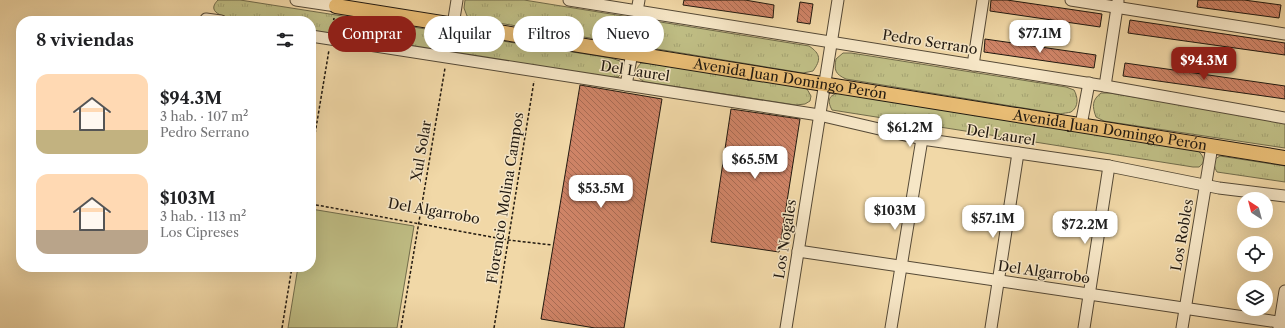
<!DOCTYPE html>
<html lang="es">
<head>
<meta charset="utf-8">
<style>
  body { margin:0; font-family:"Libre Caslon Text",serif; background:#f2f2f2; color:#202124; height:100vh; display:flex; flex-direction:column; font-size:15px; white-space:nowrap }
  * { box-sizing:border-box; margin:0 }
  p { font-size:13px; color:#757577 }
  .icon { flex:none; width:22px; height:22px; fill:none; stroke:currentColor; stroke-width:2; stroke-linecap:round; stroke-linejoin:round }
  .map { position:relative; flex:1; overflow:hidden }
  .details { position:absolute; left:16px; top:16px; width:300px; height:256px; display:flex; flex-direction:column; background:#fff; border-radius:16px; box-shadow:0 4px 16px #0002 }
  .details>* { flex:none }
  .hud { position:absolute; left:328px; top:16px; width:380px; height:36px; display:flex; gap:8px }
  .needle { width:26px; rotate:324deg }
  .tools { position:absolute; left:1237px; top:192px; display:grid; gap:8px }
  .tools a { display:grid; place-items:center; width:36px; height:36px; border-radius:50%; background:#fff; box-shadow:0 4px 16px #0002; font-size:20px }
  .price { position:absolute; translate:-50% -34px; padding:0 9px; border-radius:8px; background:#fff; color:#222; font-size:13px; line-height:26px; filter:drop-shadow(0 1px 2px #0008) }
  .price::after { content:''; position:absolute; left:50%; top:24px; width:12px; height:9px; margin-left:-6px; background:inherit; clip-path:polygon(0 0,100% 0,50% 100%) }
  .price.selected { background:#8f2418; color:#fff }
  ul { padding:0; list-style:none }
  li { display:flex; align-items:center; gap:12px; height:100px; padding:0 20px }
  li span { display:grid; place-items:center; flex:none; width:112px; height:80px; border-radius:12px; color:#555 }
  li>.icon { margin-inline-start:auto }
  span .icon { width:48px; height:48px; fill:#fffc; stroke-width:1 }
  li b { font-size:17px }
  h2 { display:flex; justify-content:space-between; align-items:center; height:48px; padding:0 20px; font-size:17px }
  .tag { padding:0 14px; border-radius:18px; background:#fff; box-shadow:0 4px 16px #0002; font-size:14px; line-height:36px }
  .tag.selected { background:#8f2418; color:#fff }
  .map>svg:first-child { display:block }
</style>
</head>
<body>
<div class="map">
<svg width="1285" height="328" viewBox="0 0 1285 328">
  <defs>
    <pattern id="grass-tufts" width="24" height="20" patternUnits="userSpaceOnUse"><rect width="24" height="20" fill="#bfbd84"/><path d="M3 7l-1-3M5 7V3M7 7l1-3M15 17l-1-3M17 17v-4M19 17l1-3" fill="none" stroke="#a4a271"/></pattern>
    <pattern id="building-back-hatch" width="6" height="6" patternUnits="userSpaceOnUse"><rect width="6" height="6" fill="#cf8467"/><path d="M-1 5l2 2M0 0l6 6M5-1l2 2" fill="none" stroke="#a86b53"/></pattern>
  </defs>
  <rect width="100%" height="100%" fill="#f1d8a7"/>
  <filter id="stains"><feTurbulence type="fractalNoise" baseFrequency=".005" numOctaves="4"/><feColorMatrix values="0 0 0 0 .2 0 0 0 0 .09 0 0 0 0 .02 0 0 0 .5 -.17"/></filter>
  <radialGradient id="worn" r=".72"><stop offset=".6" stop-color="#630" stop-opacity="0"/><stop offset="1" stop-color="#630" stop-opacity=".3"/></radialGradient>
  <g fill="url(#grass-tufts)" stroke="#706b4a">
    <path d="M218 0H240L611 58 620 61 623 68 622 73 618 77H608L311 31V21C302 21 191 27 218 0Z"/>
    <path d="M465 0H524L809 46C821 54 821 60 813 71L803 73 474 19 467 16 464 8Z"/>
    <path d="M843 53H851L1066 87 1074 90C1078 97 1079 107 1071 112 1068 113 1063 113 1060 114L846 79C835 74 834 70 836 59Z"/>
    <path d="M641 63H648L799 86 807 89 811 96 810 101 805 104 796 105 645 82C635 77 633 72 641 63Z"/>
    <path d="M841 93 1198 151C1204 156 1206 162 1199 167H1193L832 110C826 99 830 94 841 93Z"/>
    <path d="M1101 93H1110L1285 122V148L1104 121 1096 117C1092 106 1092 100 1101 93Z"/>
    <path d="M1220 156 1285 166V182L1217 172C1214 167 1214 164 1215 159Z"/>
  </g>
  <path fill="#bfbd84" stroke="#706b4a" d="M311 209 414 226 397 328H288L298 267H311Z"/>
  <g fill="url(#building-back-hatch)" stroke="#211910">
    <path d="M684 0H745L774 5 773 18 683 5Z"/>
    <path d="M991 0H1007L1102 14 1100 27 990 11Z"/>
    <path d="M1198 0H1244L1281 5 1279 18 1197 7Z"/>
    <path d="M800 2 813 4 810 24 797 22Z"/>
    <path d="M1130 20 1285 43V55L1128 33Z"/>
    <path d="M985 39 1096 55 1094 68 984 52Z"/>
    <path d="M1125 63 1285 86V99L1123 76Z"/>
    <path d="M580 85 662 99 624 328H595L541 319Z"/>
    <path d="M731 109 800 119 779 252 711 242Z"/>
  </g>
  <g fill="none" stroke-linecap="round" stroke-linejoin="round">
    <g stroke="#554936" stroke-width="13">
      <g id="minor">
        <path d="M296 0 336 6 337 0"/>
        <path d="M569 0 1105 86 1285 118"/>
        <path d="M1071 0 1285 34"/>
        <path d="M637 11 639 0"/>
        <path d="M206 19 221 21"/>
        <path d="M453 25 457 0"/>
        <path d="M311 36 819 115 922 139 1109 166 1219 188 1285 196"/>
        <path d="M973 65 983 0"/>
        <path d="M626 85 632 53"/>
        <path d="M1105 86 1118 1"/>
        <path d="M1081 125 1089 83"/>
        <path d="M798 251 1285 323"/>
        <path d="M786 328 838 0"/>
        <path d="M891 328 922 139"/>
        <path d="M991 328 1018 153"/>
        <path d="M1084 328 1109 166"/>
        <path d="M1182 328 1212 146"/>
        <path d="M1279 328 1285 291"/>
      </g>
    </g>
    <g stroke="#211910" stroke-width="16">
      <g id="major">
        <path id="s1" d="M336 6 1285 158"/>
      </g>
    </g>
    <g stroke="#211910" stroke-width="1.5" stroke-dasharray="3 2" stroke-linecap="butt">
      <path d="M332 30 334 18"/>
      <path d="M449 48 451 36"/>
      <path d="M311 158 329 50"/>
      <path d="M311 204 508 240 552 245"/>
      <path d="M282 328 292 267"/>
      <path d="M401 328 445 68"/>
      <path d="M494 328 534 81"/>
    </g>
    <use href="#minor" stroke="#f6e6c6" stroke-width="11"/>
    <use href="#major" stroke="#e8bc74" stroke-width="14"/>
  </g>
  <g text-anchor="middle" dominant-baseline="central" stroke-width="3" stroke-linejoin="round" paint-order="stroke">
    <g font-size="14" fill="#211910" stroke="#f6e6c6">
      <text transform="translate(930 42) rotate(9)">Pedro Serrano</text>
      <text transform="translate(635 71) rotate(9)">Del Laurel</text>
      <text stroke="none"><textPath href="#s1" startOffset="460">Avenida Juan Domingo Perón</textPath></text>
      <text stroke="none"><textPath href="#s1" startOffset="784">Avenida Juan Domingo Perón</textPath></text>
      <text transform="translate(1001 135) rotate(9)">Del Laurel</text>
      <text transform="translate(421 151) rotate(-80)">Xul Solar</text>
      <text transform="translate(505 198) rotate(-81)">Florencio Molina Campos</text>
      <text transform="translate(434 211) rotate(10)">Del Algarrobo</text>
      <text transform="translate(1182 235) rotate(-80)">Los Robles</text>
      <text transform="translate(785 239) rotate(-81)">Los Nogales</text>
      <text transform="translate(1044 272) rotate(8)">Del Algarrobo</text>
    </g>
  </g>
  <rect width="100%" height="100%" filter="url(#stains)"/>
  <rect width="100%" height="100%" fill="url(#worn)"/>
</svg>
<div class="tools">
<a><svg class="needle" viewBox="-14 -14 28 28"><path d="M0-13l5 13h-10z" fill="#e53935"/><path d="M0 13l5-13h-10z" fill="#757577"/></svg></a>
<a><svg class="icon" aria-label="locate" viewBox="0 0 24 24"><circle cx="12" cy="12" r="6"/><path d="M12 2v4M12 18v4M2 12h4M18 12h4"/></svg></a>
<a><svg class="icon" aria-label="layers" viewBox="0 0 24 24"><path d="M12 4l9 5-9 5-9-5zM3 14l9 5 9-5"/></svg></a>
</div>
<b class="price" style="left:1040px;top:54px">$77.1M</b>
<b class="price selected" style="left:1204px;top:81px">$94.3M</b>
<b class="price" style="left:910px;top:148px">$61.2M</b>
<b class="price" style="left:755px;top:180px">$65.5M</b>
<b class="price" style="left:601px;top:209px">$53.5M</b>
<b class="price" style="left:895px;top:231px">$103M</b>
<b class="price" style="left:993px;top:239px">$57.1M</b>
<b class="price" style="left:1085px;top:245px">$72.2M</b>
<div class="hud">
<a class="tag selected">Comprar</a>
<a class="tag">Alquilar</a>
<a class="tag">Filtros</a>
<a class="tag">Nuevo</a>
</div>
<section class="details">
<h2>8 viviendas<svg class="icon" aria-label="filters" viewBox="0 0 24 24"><path d="M4 7h16M4 17h16"/><circle cx="9" cy="7" r="2"/><circle cx="15" cy="17" r="2"/></svg></h2>
<ul>
<li><span style="background:linear-gradient(#ffd9b3 70%,#c2b280 0)"><svg class="icon" aria-label="home" viewBox="0 0 24 24"><path d="M3 11l9-7 9 7M6 9v11h12V9"/></svg></span><div><b>$94.3M</b><p>3 hab. · 107 m²</p><p>Pedro Serrano</p></div></li>
<li><span style="background:linear-gradient(#ffd9b3 70%,#b9a48a 0)"><svg class="icon" aria-label="home" viewBox="0 0 24 24"><path d="M3 11l9-7 9 7M6 9v11h12V9"/></svg></span><div><b>$103M</b><p>3 hab. · 113 m²</p><p>Los Cipreses</p></div></li>
</ul>
</section>
</div>
</body>
</html>
